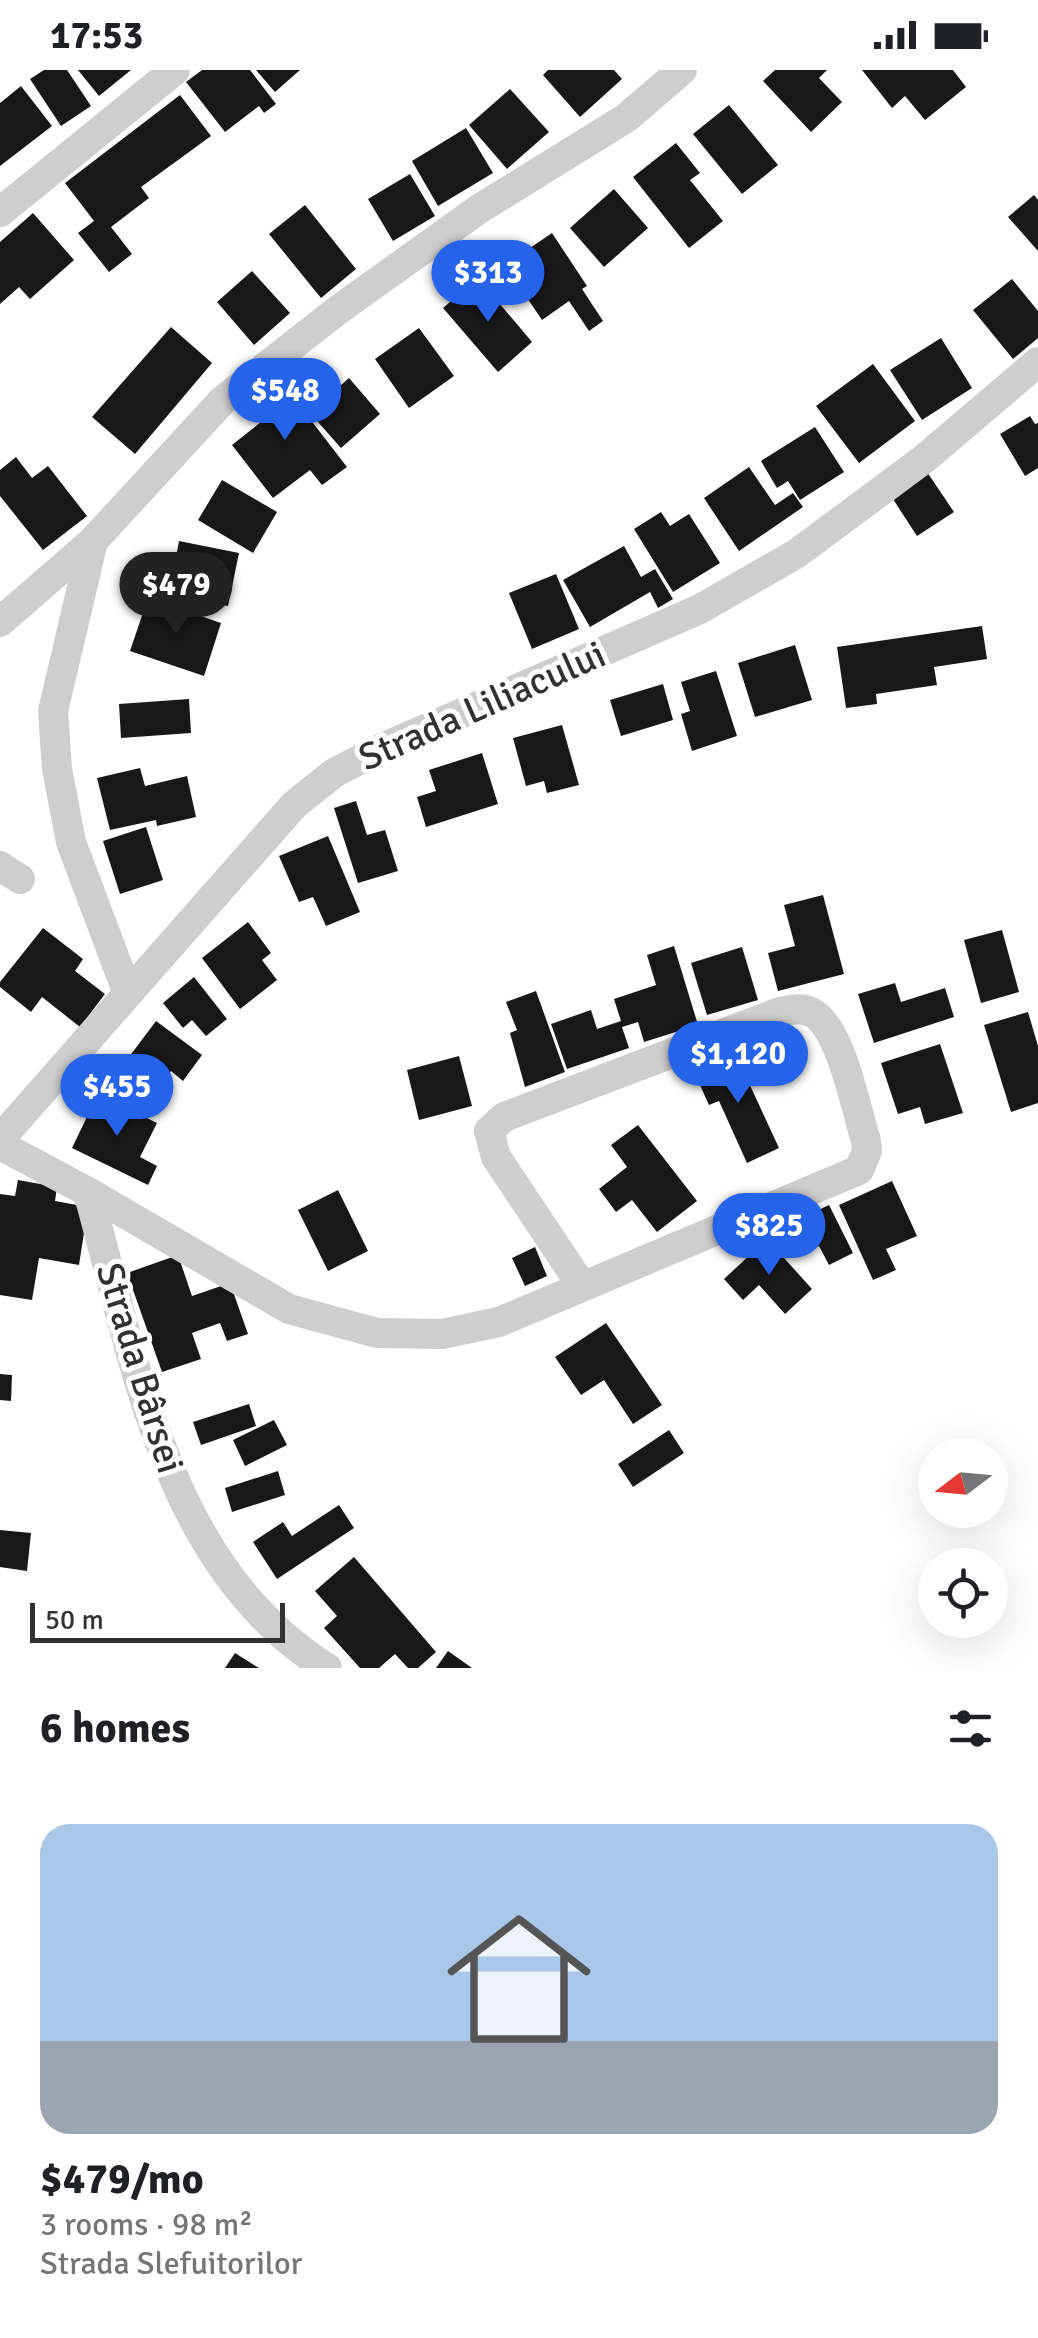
<!DOCTYPE html>
<html lang="en">
<head>
<meta charset="utf-8">
<style>
  body { margin:0; font-family:Signika,sans-serif; background:#f2f2f2; color:#202124; height:100vh; display:flex; flex-direction:column; font-size:38px; white-space:nowrap }
  * { box-sizing:border-box; margin:0 }
  p { font-size:32px; color:#757577 }
  .icon { flex:none; width:55px; height:55px; fill:none; stroke:currentColor; stroke-width:2; stroke-linecap:round; stroke-linejoin:round }
  .map { position:relative; height:1598px; overflow:hidden }
  .details { display:flex; flex-direction:column; background:#fff; flex:1 }
  .details>* { flex:none }
  .needle { width:65px; rotate:254deg }
  .controls { position:absolute; left:918px; top:1368px; display:grid; gap:20px }
  .controls a { display:grid; place-items:center; width:90px; height:90px; border-radius:50%; background:#fff; box-shadow:0 10px 40px #0002; font-size:50px }
  .scale { position:absolute; left:30px; bottom:25px; width:255px; box-sizing:border-box; padding-left:10px; border:5px solid #313131; border-top:0; font-size:28px; line-height:35px; white-space:nowrap; color:#313131; -webkit-text-stroke:8px #fff; paint-order:stroke }
  .price { position:absolute; translate:-50% -85px; padding:0 22px; border-radius:35px; background:#2563eb; color:#fff; font-size:32px; line-height:65px; filter:drop-shadow(0 2px 5px #0008) }
  .price::after { content:''; position:absolute; left:50%; top:60px; width:30px; height:22px; margin-left:-15px; background:inherit; clip-path:polygon(0 0,100% 0,50% 100%) }
  .price.active { background:#222; color:#fff }
  ul { padding:0; list-style:none }
  li { display:grid; align-content:center; gap:20px; height:530px; padding:0 40px }
  li span { display:grid; place-items:center; height:310px; border-radius:30px; color:#555 }
  li>.icon { margin-inline-start:auto }
  span .icon { width:180px; height:180px; fill:#fffc; stroke-width:1 }
  li b { font-size:42px }
  h2 { display:flex; justify-content:space-between; align-items:center; height:120px; padding:0 40px; font-size:42px }
  .status { display:flex; justify-content:space-between; align-items:center; height:70px; padding:0 50px; background:#fff; direction:ltr }
  .status svg { height:28px; fill:currentColor }
  .map>svg:first-child { display:block }
</style>
</head>
<body>
<div class="status"><b>17:53</b><svg viewBox="0 0 49 12"><path d="M0 12V9h3v3zM5 12V6h3v6zM10 12V3h3v9zM15 12V0h3v12zM26 1h20v11H26zM47 4h2v5h-2z"/></svg></div>
<div class="map">
<svg width="1038" height="1598" viewBox="0 0 1038 1598">
  <rect width="100%" height="100%" fill="#fff"/>
  <g fill="#181818">
    <path d="M44 0H67L91 36 61 56 30 9Z"/>
    <path d="M78 0H131L99 26Z"/>
    <path d="M202 0H250L276 34 264 43 259 36 225 62 186 12Z"/>
    <path d="M256 0H300L275 22Z"/>
    <path d="M548 0H614L622 9 580 47 543 5Z"/>
    <path d="M775 0H827L819 8 842 32 811 62 763 11Z"/>
    <path d="M862 0H953L966 17 925 50 905 26 892 38Z"/>
    <path d="M21 16 52 56 0 96V33Z"/>
    <path d="M510 19 549 62 507 99 469 55Z"/>
    <path d="M180 25 211 66 141 117 149 128 111 157 132 184 109 202 78 163 94 151 65 113Z"/>
    <path d="M729 35 778 95 742 124 693 64Z"/>
    <path d="M466 58 493 103 438 136 412 91Z"/>
    <path d="M676 73 700 103 690 110 723 151 689 178 633 107Z"/>
    <path d="M410 104 435 146 393 171 368 129Z"/>
    <path d="M614 119 648 158 604 197 570 158Z"/>
    <path d="M1034 125 1038 130V181L1008 147Z"/>
    <path d="M305 135 356 199 321 228 269 164Z"/>
    <path d="M33 143 74 190 30 229 19 217 0 234V172Z"/>
    <path d="M552 163 587 216 582 219 603 251 589 261 569 231 542 250 505 195Z"/>
    <path d="M252 201 290 243 254 275 217 232Z"/>
    <path d="M478 208 532 272 498 302 443 238Z"/>
    <path d="M1012 209 1038 241V268L1013 289 973 240Z"/>
    <path d="M171 257 212 293 135 384 92 347Z"/>
    <path d="M419 258 454 306 409 338 375 289Z"/>
    <path d="M941 268 972 318 922 350 890 300Z"/>
    <path d="M873 294 915 351 859 393 816 336Z"/>
    <path d="M349 308 380 344 341 378 310 343Z"/>
    <path d="M279 309 347 397 322 415 310 400 273 428 232 375 261 352 246 334Z"/>
    <path d="M1030 346 1035 354 1038 353V398L1025 406 1000 364Z"/>
    <path d="M815 357 844 402 800 430 788 411 777 418 761 391Z"/>
    <path d="M16 387 32 408 48 396 87 446 43 480 0 426V400Z"/>
    <path d="M749 397 775 435 793 423 803 437 739 481 704 428Z"/>
    <path d="M927 402 954 442 917 466 891 426Z"/>
    <path d="M222 410 277 442 253 483 198 450Z"/>
    <path d="M661 442 670 456 689 444 720 493 673 522 634 459Z"/>
    <path d="M179 471 239 483 228 536 169 524Z"/>
    <path d="M624 476 641 507 655 499 673 529 658 538 650 522 590 557 563 510Z"/>
    <path d="M556 504 579 559 532 579 509 523Z"/>
    <path d="M148 528 221 553 204 606 130 581Z"/>
    <path d="M982 556 987 589 934 597 937 615 876 624 877 634 846 638 837 577Z"/>
    <path d="M795 575 812 630 755 647 738 593Z"/>
    <path d="M716 601 737 666 692 681 681 644 690 641 681 612Z"/>
    <path d="M663 614 673 650 621 666 610 630Z"/>
    <path d="M189 629 191 663 121 668 119 634Z"/>
    <path d="M562 655 579 715 547 723 544 711 526 716 513 668Z"/>
    <path d="M482 683 498 734 426 757 417 727 436 721 429 700Z"/>
    <path d="M140 698 145 716 187 706 196 747 157 756 156 750 110 760 97 708Z"/>
    <path d="M356 731 367 765 385 760 398 801 358 813 334 738Z"/>
    <path d="M146 757 163 810 120 824 103 771Z"/>
    <path d="M328 766 360 842 326 856 313 827 299 832 279 786Z"/>
    <path d="M823 825 844 904 778 921 768 883 795 876 784 835Z"/>
    <path d="M248 852 271 883 262 890 277 910 240 939 202 888Z"/>
    <path d="M43 858 83 889 75 901 105 924 80 957 42 927 31 942 0 917V912Z"/>
    <path d="M1002 860 1019 922 981 933 964 870Z"/>
    <path d="M674 876 698 955 644 972 638 952 622 957 629 978 567 999 551 954 591 940 597 959 621 951 614 929 656 915 647 885Z"/>
    <path d="M742 877 758 930 707 945 691 893Z"/>
    <path d="M194 907 227 949 206 966 192 950 183 958 163 933Z"/>
    <path d="M895 913 901 932 945 918 954 947 874 973 858 924Z"/>
    <path d="M536 921 565 1002 525 1017 510 963 517 960 506 932Z"/>
    <path d="M1028 942 1038 976V1033L1011 1042 984 955Z"/>
    <path d="M156 951 202 985 183 1011 171 1001 154 1024 120 999Z"/>
    <path d="M940 974 963 1043 925 1054 920 1037 898 1044 881 993Z"/>
    <path d="M735 983 779 1078 747 1093 719 1031 709 1035 694 1002Z"/>
    <path d="M459 986 472 1036 419 1050 407 1000Z"/>
    <path d="M98 1024 157 1053 140 1087 157 1096 148 1115 72 1078Z"/>
    <path d="M638 1055 697 1131 657 1162 632 1130 616 1142 599 1119 627 1097 611 1075Z"/>
    <path d="M18 1110 57 1117 55 1131 88 1137 79 1195 39 1188 32 1230 0 1225V1124L15 1126Z"/>
    <path d="M892 1111 917 1166 886 1179 896 1200 873 1210 839 1135Z"/>
    <path d="M338 1120 368 1181 328 1201 298 1140Z"/>
    <path d="M829 1135 853 1183 829 1195 819 1176 793 1188 779 1159Z"/>
    <path d="M767 1169 812 1219 785 1244 759 1215 743 1230 724 1209Z"/>
    <path d="M535 1177 547 1206 525 1216 512 1188Z"/>
    <path d="M178 1185 192 1226 230 1213 248 1264 227 1271 220 1253 192 1263 201 1289 162 1302 127 1203Z"/>
    <path d="M606 1253 662 1335 633 1354 604 1310 581 1325 555 1287Z"/>
    <path d="M0 1304 12 1305 11 1331 0 1330Z"/>
    <path d="M249 1334 256 1356 201 1375 193 1352Z"/>
    <path d="M274 1350 287 1375 245 1396 233 1370Z"/>
    <path d="M669 1360 684 1383 633 1417 618 1394Z"/>
    <path d="M278 1401 285 1425 232 1442 225 1418Z"/>
    <path d="M339 1435 354 1458 277 1509 253 1472 283 1452 292 1466Z"/>
    <path d="M0 1460 31 1463 27 1501 0 1497Z"/>
    <path d="M354 1487 436 1582 418 1598H408L395 1584 379 1598H360L324 1558 337 1546 315 1521Z"/>
    <path d="M448 1581 472 1598H436Z"/>
    <path d="M235 1583 259 1598H225Z"/>
  </g>
  <g fill="none" stroke-linecap="round" stroke-linejoin="round">
    <g stroke="#cecece" stroke-width="30">
      <path d="M0 142 175 0"/>
      <path d="M93 471 53 641 57 699 71 772 127 921"/>
      <path d="M0 552 93 471 223 330 338 240 479 139 626 48 682 0"/>
      <path d="M0 796 20 809"/>
      <path d="M0 1069 294 735 334 703 382 678 700 539 796 484 924 389 1038 292"/>
      <path d="M0 1075 88 1122 289 1239 377 1263 442 1264 499 1252 859 1100 867 1081 866 1071C856 1040 841 956 811 942 801 937 791 940 780 942L504 1047 489 1061 496 1087 582 1216"/>
      <path d="M88 1122C136 1292 165 1497 327 1598"/>
    </g>
  </g>
  <g text-anchor="middle" dominant-baseline="central" stroke-width="10" stroke-linejoin="round" paint-order="stroke">
    <g font-size="38" fill="#313131" stroke="#fff">
      <text transform="translate(482 636) rotate(-24)">Strada Liliacului</text>
      <text transform="translate(140 1298) rotate(73)">Strada Bârsei</text>
    </g>
  </g>
</svg>
<div class="controls">
<a><svg class="needle" viewBox="-14 -14 28 28"><path d="M0-13l5 13h-10z" fill="#e53935"/><path d="M0 13l5-13h-10z" fill="#757577"/></svg></a>
<a><svg class="icon" aria-label="locate" viewBox="0 0 24 24"><circle cx="12" cy="12" r="6"/><path d="M12 2v4M12 18v4M2 12h4M18 12h4"/></svg></a>
</div>
<div class="scale">50 m</div>
<b class="price" style="left:488px;top:255px">$313</b>
<b class="price" style="left:285px;top:373px">$548</b>
<b class="price active" style="left:176px;top:567px">$479</b>
<b class="price" style="left:738px;top:1036px">$1,120</b>
<b class="price" style="left:117px;top:1069px">$455</b>
<b class="price" style="left:769px;top:1208px">$825</b>
</div>
<section class="details">
<h2>6 homes<svg class="icon" aria-label="filters" viewBox="0 0 24 24"><path d="M4 7h16M4 17h16"/><circle cx="9" cy="7" r="2"/><circle cx="15" cy="17" r="2"/></svg></h2>
<ul>
<li><span style="background:linear-gradient(#a9c7e8 70%,#9aa5b1 0)"><svg class="icon" aria-label="home" viewBox="0 0 24 24"><path d="M3 11l9-7 9 7M6 9v11h12V9"/></svg></span><div><b>$479/mo</b><p>3 rooms · 98 m²</p><p>Strada Slefuitorilor</p></div></li>
</ul>
</section>
</body>
</html>
